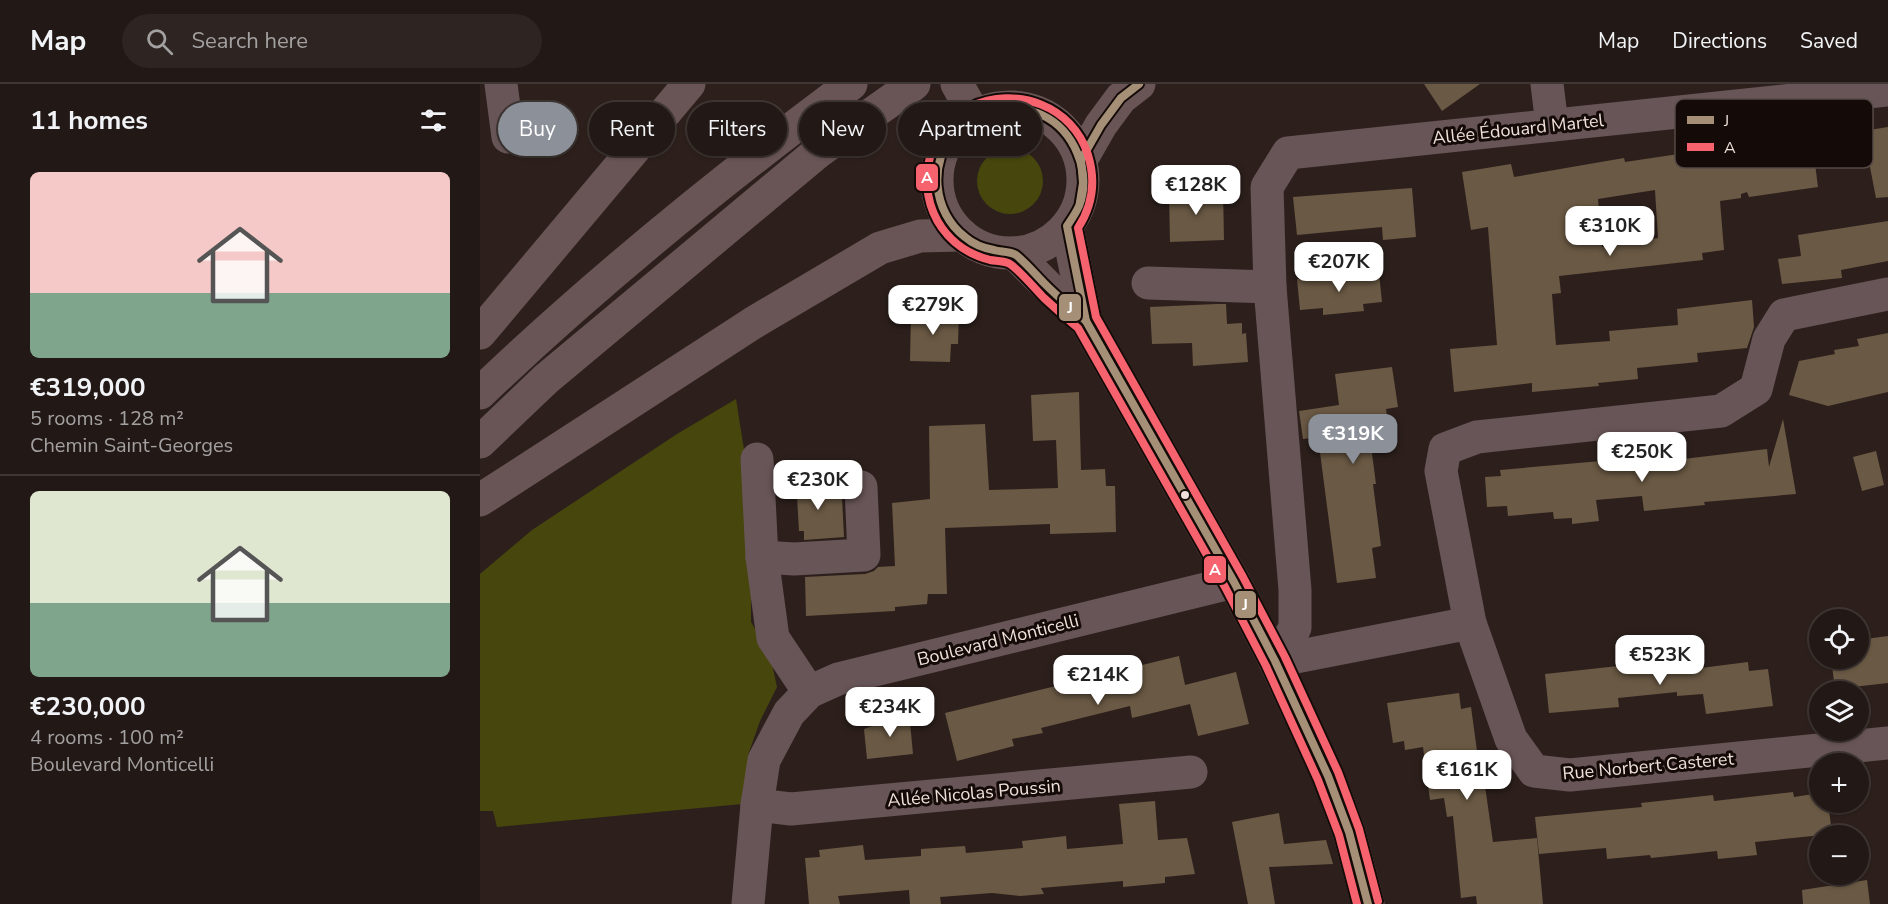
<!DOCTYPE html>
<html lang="en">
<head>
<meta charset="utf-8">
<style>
  body { margin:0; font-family:"Nunito Sans",sans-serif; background:#2e2522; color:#f1f3f6; height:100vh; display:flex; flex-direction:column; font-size:22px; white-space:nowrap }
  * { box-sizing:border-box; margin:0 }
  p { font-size:20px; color:#a2a0a0 }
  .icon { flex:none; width:33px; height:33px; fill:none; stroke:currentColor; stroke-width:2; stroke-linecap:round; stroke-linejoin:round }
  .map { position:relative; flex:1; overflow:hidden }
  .sheet { display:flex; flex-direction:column; background:#221815; width:480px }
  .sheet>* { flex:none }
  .top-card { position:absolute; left:18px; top:18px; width:570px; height:54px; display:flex; gap:12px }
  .tools { position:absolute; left:1329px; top:525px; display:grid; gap:12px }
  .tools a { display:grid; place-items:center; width:60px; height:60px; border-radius:50%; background:#221815; box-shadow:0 2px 4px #0004,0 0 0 2px #3f3734; font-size:30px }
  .price { position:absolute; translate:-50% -51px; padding:0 14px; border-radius:12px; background:#fff; color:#222; font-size:20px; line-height:39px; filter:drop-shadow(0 2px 3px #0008) }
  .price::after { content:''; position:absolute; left:50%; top:36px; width:18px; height:14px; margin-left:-9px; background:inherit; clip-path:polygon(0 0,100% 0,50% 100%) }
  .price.current { background:#8c9099; color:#fff }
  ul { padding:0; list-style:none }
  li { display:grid; align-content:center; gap:12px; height:318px; padding:0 30px }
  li+li { border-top:2px solid #3f3734 }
  li span { display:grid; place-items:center; height:186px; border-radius:9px; color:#555 }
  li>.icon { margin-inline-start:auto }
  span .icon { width:108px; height:108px; fill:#fffc; stroke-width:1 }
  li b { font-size:26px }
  h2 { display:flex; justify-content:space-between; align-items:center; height:72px; padding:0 30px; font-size:26px }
  .tag { padding:0 21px; border-radius:27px; background:#221815; box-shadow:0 2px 4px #0004,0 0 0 2px #3f3734; font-size:21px; line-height:54px }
  .tag.current { background:#8c9099; color:#fff }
  header { display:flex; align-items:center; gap:36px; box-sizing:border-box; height:84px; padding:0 30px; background:#221815; border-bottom:2px solid #3f3734 }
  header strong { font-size:28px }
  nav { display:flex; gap:33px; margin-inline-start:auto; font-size:21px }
  .search { width:420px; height:54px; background:#2e2522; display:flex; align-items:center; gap:15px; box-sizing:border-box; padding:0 21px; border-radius:33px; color:#a2a0a0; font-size:22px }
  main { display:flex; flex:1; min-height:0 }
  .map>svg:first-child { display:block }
</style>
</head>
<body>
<header>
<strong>Map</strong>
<div class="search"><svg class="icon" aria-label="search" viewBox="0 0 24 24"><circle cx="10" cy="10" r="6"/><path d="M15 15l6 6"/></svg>Search here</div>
<nav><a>Map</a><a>Directions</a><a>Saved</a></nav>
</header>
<main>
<section class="sheet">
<h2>11 homes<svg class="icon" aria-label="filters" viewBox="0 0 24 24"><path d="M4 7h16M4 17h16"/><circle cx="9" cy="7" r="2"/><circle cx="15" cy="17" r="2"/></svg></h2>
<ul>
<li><span style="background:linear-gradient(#f6c9c9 65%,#7fa58c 0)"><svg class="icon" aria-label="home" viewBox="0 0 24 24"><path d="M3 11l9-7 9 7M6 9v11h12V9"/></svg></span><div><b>€319,000</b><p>5 rooms · 128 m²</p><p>Chemin Saint-Georges</p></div></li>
<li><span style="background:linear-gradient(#dfe7d0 60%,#7fa58c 0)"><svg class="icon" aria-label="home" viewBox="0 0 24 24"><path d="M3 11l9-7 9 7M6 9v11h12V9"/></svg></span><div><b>€230,000</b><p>4 rooms · 100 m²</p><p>Boulevard Monticelli</p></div></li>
</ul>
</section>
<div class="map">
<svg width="1408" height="820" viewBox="0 0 1408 820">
  <rect width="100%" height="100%" fill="#2d201c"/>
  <g fill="#46460d">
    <circle cx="530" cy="97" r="33"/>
    <path d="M256 315 271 410V538L290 571 297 603 280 637 268 671 267 701 262 720 17 743 13 727H0V490L52 446 197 350Z"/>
  </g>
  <g fill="#6a5944" fill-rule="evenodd">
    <path d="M944 0H1000L962 27Z"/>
    <path d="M1408 43V113L1396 114 1383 47Z"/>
    <path d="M1332 56 1338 103 1269 113 1267 108 1261 110V114L1240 117 1244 166 1222 169 1223 176 1079 192 1081 209 1072 210 1076 261 1130 257 1129 247 1198 241 1197 225 1272 216 1274 243 1267 264 1217 269 1218 278 1157 284 1158 295 1118 299 1119 302 1052 308V299L974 308 970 265 1017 261 1008 143 991 146 982 88 1031 80 1034 93 1144 74 1145 78 1239 64 1240 69ZM1175 106 1178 154 1122 163 1118 115Z"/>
    <path d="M932 104 936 153 903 156 902 143 817 151 813 113Z"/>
    <path d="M743 106 744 156 690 158 689 108Z"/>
    <path d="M1408 137V177L1361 186 1362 194 1302 200 1298 175 1321 172 1318 151Z"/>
    <path d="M899 189 902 218 883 220 884 227 843 231V224L820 226 817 195Z"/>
    <path d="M736 220H746L747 240 762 239V250L766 249 768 278 713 282 712 259 672 260 670 223Z"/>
    <path d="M431 229H479L478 260H471L470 278 430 277Z"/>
    <path d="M1408 249V308L1348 322 1309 311 1319 277 1355 270 1354 266 1379 262 1377 255Z"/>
    <path d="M912 283 918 323 906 325 911 360 891 362 896 400H893L901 462 892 464 896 494 857 499 838 353 823 355 819 327 859 321 855 290Z"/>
    <path d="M599 308 601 386 625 385 626 402H635L636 448 570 450V440L465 444 467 510H448L447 520 415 523V527L326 532 325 493 385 490 394 487 398 483 415 482 412 419 450 415 449 342 505 340 509 406 578 404 576 356 553 357 551 311Z"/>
    <path d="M1303 335 1316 410 1224 418 1225 421 1164 427 1162 412 1116 416 1119 437 1092 440V434L1074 435 1073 428 1028 432 1027 422 1007 423 1005 393 1021 392 1020 386 1144 375 1145 382 1287 365 1289 383Z"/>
    <path d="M1396 367 1404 401 1382 407 1373 373Z"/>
    <path d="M344 394V414L362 413 364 453 324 456V447H319L316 395Z"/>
    <path d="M1408 552V599L1355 605 1351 574H1378V556Z"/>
    <path d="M699 572 705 601 756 588 769 640 718 652 710 620 652 634 650 622 561 644 563 649 532 655 534 662 477 677 465 629Z"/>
    <path d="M1193 576 1194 584 1213 582V585L1268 578 1269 587 1288 585 1293 622 1226 630 1223 610 1197 612V608L1138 614 1139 623 1069 629 1065 590Z"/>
    <path d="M979 609 981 625 991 623 998 674H1001L1013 758 1057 754 1063 820H997L996 812 981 814 973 732 967 733 964 714 950 716 943 663 925 666 924 657 913 659 907 619Z"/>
    <path d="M429 628 433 670 387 675 384 645Z"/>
    <path d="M1313 708 1314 713 1340 709V718H1348L1352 750 1275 758 1277 771 1238 775 1237 767 1171 774 1170 771 1127 775 1126 764 1059 770 1055 733 1162 723 1161 719 1233 711 1234 717Z"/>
    <path d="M675 717 678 756 707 754 715 790 685 793V799L643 803V797L561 804 564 810 540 812 512 809 460 813 461 820H430L429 806 358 812 360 820H329L325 774 340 773 339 766 383 761 385 776 441 772V765L485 762 486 769 543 764 542 757 586 752 587 765 643 760 639 720Z"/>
    <path d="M799 729 804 760 846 756 853 780 789 783 795 820H768L752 738Z"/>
    <path d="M1387 796 1390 820H1323L1322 806Z"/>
  </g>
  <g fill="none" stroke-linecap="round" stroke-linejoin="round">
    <g stroke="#685557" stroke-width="33">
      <path d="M21 0 28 53"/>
      <path d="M1067 0 1072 41"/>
      <path d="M668 199 790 203"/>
      <path d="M1408 210 1304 231 1289 255 1276 305 1241 327 997 353 965 365 961 387 990 539 1031 655 1054 687 1090 691 1408 659"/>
      <path d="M277 375 282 473 293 554 329 608"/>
      <path d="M282 473 314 475 384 471 381 403"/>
      <path d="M795 577 815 544V506L790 203 787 103 808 69 1408 6"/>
      <path d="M795 577 990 539"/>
      <path d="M277 721 311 725 711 688"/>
      <path d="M268 820 277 721 284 676 309 629 329 608 358 595 754 498"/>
    </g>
    <g stroke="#695456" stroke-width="33">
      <path d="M477 0 495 32"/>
      <circle cx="530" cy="96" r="73"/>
      <path d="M601 76 621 41 641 14 659 0"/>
      <path d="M587 142 606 237 754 498 795 577 848 692 869 748 888 820"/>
      <path d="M534 169 571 206 606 237"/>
      <path d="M0 249 209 0"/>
      <path d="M0 309C116 198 242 96 371 0"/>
      <path d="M0 358 66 295 338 68 434 0"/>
      <path d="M0 416 273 239 400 164 440 152 482 151"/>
    </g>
    <g stroke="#140a07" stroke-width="12">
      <g id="bus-1">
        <path d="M516 25C532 25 548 24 562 31 594 46 612 88 599 122 596 129 591 136 587 142L606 237C592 225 578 213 565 200 556 191 546 179 536 171 530 167 520 168 514 166 503 164 493 160 485 153 452 128 448 77 476 47 487 35 501 30 516 25Z"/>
        <path d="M600 118 603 99 601 76 621 41 641 14 659 0"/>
        <path d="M606 237 754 498 795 577 848 692 869 748 888 820"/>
      </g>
    </g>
    <g stroke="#140a07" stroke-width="12">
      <path id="bus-2" d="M877 820 859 751 838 696 786 582 745 503 598 244C586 234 575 224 564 214 556 206 536 182 528 179 523 177 516 177 510 176 491 171 474 161 462 144 434 105 446 45 490 23 536 1 593 22 608 71 616 97 613 121 598 144L616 233 763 493 805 573 858 688 879 745 898 817"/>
    </g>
    <use href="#bus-1" stroke="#a59077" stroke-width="8"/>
    <use href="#bus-2" stroke="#f6626e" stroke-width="8"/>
  </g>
  <circle fill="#f0e0da" stroke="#140a07" stroke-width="2" cx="705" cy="411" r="5"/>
  <g text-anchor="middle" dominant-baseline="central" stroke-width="6" stroke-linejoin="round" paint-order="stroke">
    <g font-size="18" fill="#f0e0da" stroke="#140a07">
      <text transform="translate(1038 45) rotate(-6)">Allée Édouard Martel</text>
      <text transform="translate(518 556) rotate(-14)">Boulevard Monticelli</text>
      <text transform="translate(1168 682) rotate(-5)">Rue Norbert Casteret</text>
      <text transform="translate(494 709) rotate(-5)">Allée Nicolas Poussin</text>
    </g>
  </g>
  <rect x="1195" y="15" width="198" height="69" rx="9" fill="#140a07" stroke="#564a46" stroke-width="1.5"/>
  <rect x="1207" y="32" width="27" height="8" fill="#a59077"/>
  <rect x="1207" y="59" width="27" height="8" fill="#f6626e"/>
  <g font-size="16" fill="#f0e0da">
    <text x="1244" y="42">J</text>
    <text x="1244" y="69">A</text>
  </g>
  <g stroke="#140a07" stroke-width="2">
    <rect x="435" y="79" width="24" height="29" rx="6" fill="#f6626e"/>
    <rect x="578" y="209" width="24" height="29" rx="6" fill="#a59077"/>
    <rect x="723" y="471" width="24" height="29" rx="6" fill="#f6626e"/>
    <rect x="754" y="506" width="23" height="29" rx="6" fill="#a59077"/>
  </g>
  <g font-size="16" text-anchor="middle" font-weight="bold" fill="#fff">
    <text x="447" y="99">A</text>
    <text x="590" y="229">J</text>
    <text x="735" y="491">A</text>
    <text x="765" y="526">J</text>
  </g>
</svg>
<div class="tools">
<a><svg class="icon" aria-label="locate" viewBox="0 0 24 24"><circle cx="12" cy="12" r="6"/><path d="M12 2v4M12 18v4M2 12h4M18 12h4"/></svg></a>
<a><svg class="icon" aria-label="layers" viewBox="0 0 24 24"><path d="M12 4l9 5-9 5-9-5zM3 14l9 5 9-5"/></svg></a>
<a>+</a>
<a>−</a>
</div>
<b class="price" style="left:716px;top:132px">€128K</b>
<b class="price" style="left:1130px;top:173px">€310K</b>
<b class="price" style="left:859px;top:209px">€207K</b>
<b class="price" style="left:453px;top:252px">€279K</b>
<b class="price current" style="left:873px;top:381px">€319K</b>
<b class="price" style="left:1162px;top:399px">€250K</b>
<b class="price" style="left:338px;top:427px">€230K</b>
<b class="price" style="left:1180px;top:602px">€523K</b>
<b class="price" style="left:618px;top:622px">€214K</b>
<b class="price" style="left:410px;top:654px">€234K</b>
<b class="price" style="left:987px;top:717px">€161K</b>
<div class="top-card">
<a class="tag current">Buy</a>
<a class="tag">Rent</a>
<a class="tag">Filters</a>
<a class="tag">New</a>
<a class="tag">Apartment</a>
</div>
</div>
</main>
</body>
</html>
